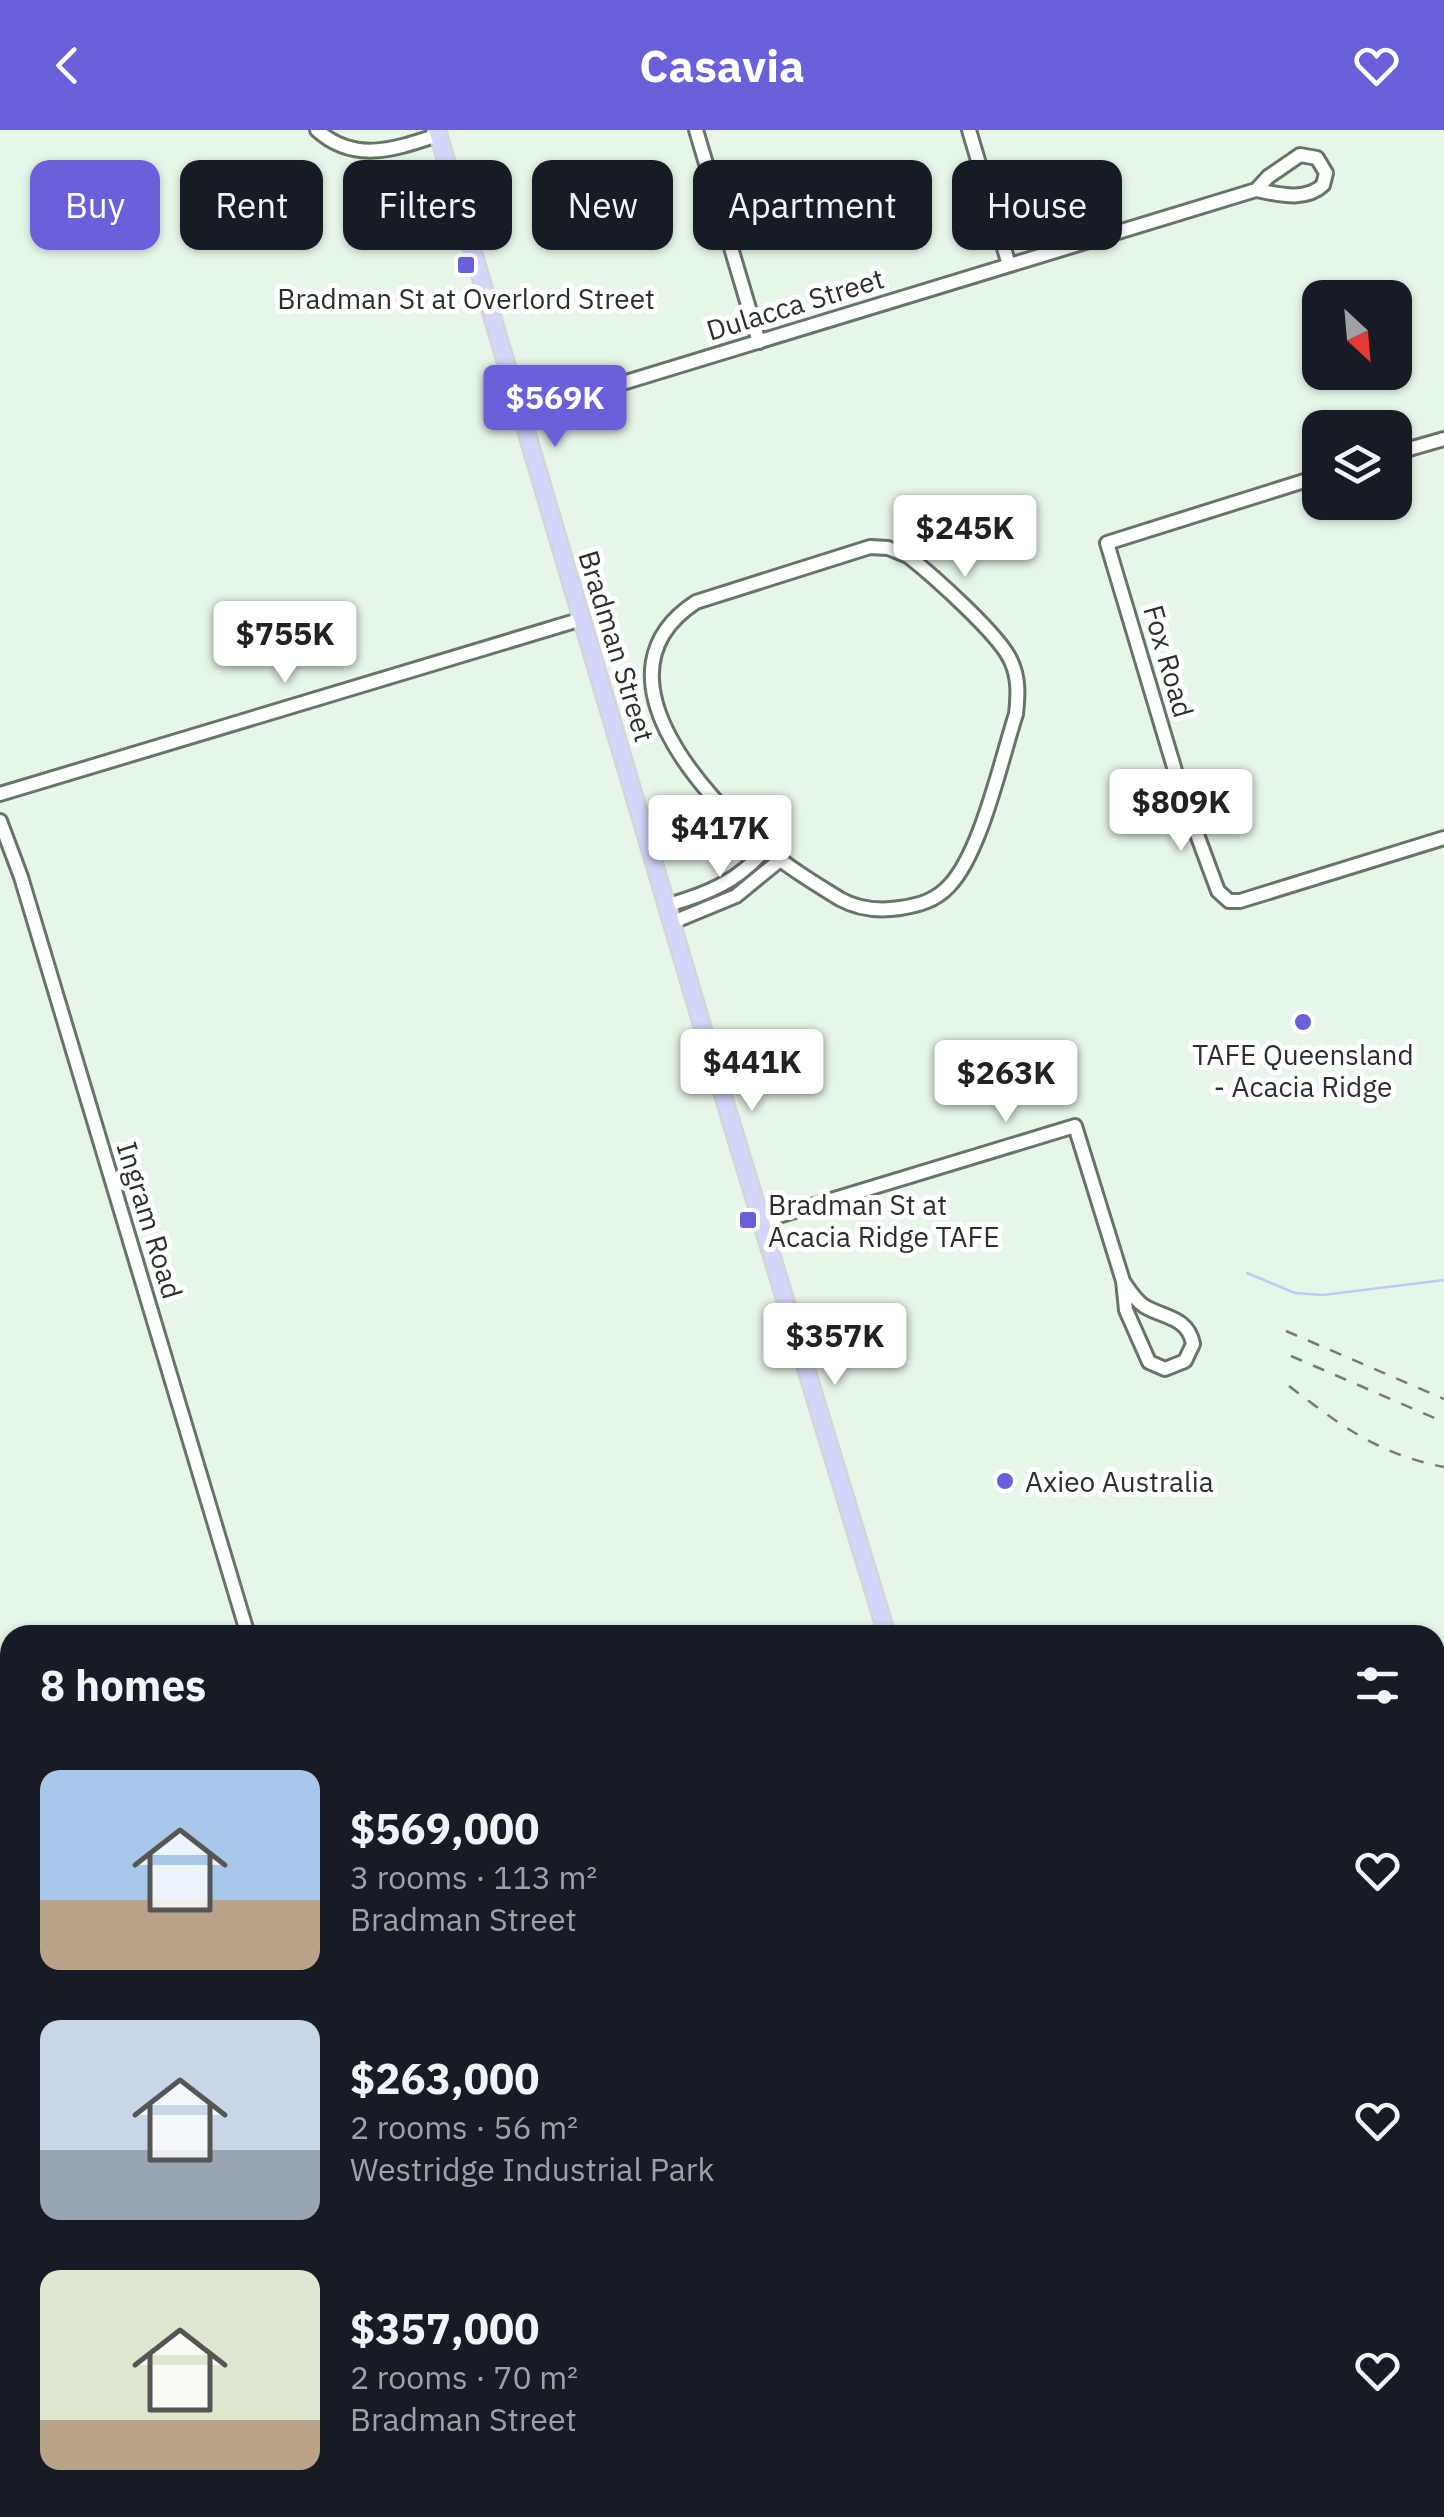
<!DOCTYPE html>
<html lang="en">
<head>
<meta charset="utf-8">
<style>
  body { margin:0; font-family:"IBM Plex Sans",sans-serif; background:#20242c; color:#f1f3f6; height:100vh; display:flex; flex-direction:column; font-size:38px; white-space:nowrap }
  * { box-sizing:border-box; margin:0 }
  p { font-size:32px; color:#9ea1a6 }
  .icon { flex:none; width:55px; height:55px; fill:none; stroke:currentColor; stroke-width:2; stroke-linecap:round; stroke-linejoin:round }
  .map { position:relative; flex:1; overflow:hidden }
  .drawer { position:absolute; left:0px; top:1495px; width:1445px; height:892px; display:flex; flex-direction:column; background:#171b24; border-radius:30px 30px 0 0; box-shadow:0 2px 8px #0004 }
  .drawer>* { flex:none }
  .hud { position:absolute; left:30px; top:30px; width:1385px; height:90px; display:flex; gap:20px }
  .needle { width:65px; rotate:154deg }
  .controls { position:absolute; left:1302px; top:150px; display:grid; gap:20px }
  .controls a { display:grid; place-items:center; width:110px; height:110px; border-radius:20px; background:#171b24; box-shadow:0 2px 8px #0004; font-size:50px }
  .price { position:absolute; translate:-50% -85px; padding:0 22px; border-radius:10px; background:#fff; color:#222; font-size:32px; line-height:65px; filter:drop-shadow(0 2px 5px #0008) }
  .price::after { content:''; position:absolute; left:50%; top:60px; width:30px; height:22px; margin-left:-15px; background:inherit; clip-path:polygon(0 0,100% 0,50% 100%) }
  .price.current { background:#6a60da; color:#fff }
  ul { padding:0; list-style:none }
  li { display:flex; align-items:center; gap:30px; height:250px; padding:0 40px }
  li span { display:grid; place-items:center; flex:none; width:280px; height:200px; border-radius:20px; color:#555 }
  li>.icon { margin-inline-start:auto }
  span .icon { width:120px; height:120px; fill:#fffc; stroke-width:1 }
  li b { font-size:42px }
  h2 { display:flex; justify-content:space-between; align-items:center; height:120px; padding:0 40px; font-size:42px }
  .chip { padding:0 35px; border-radius:20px; background:#171b24; box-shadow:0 2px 8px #0004; font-size:35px; line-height:90px }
  .chip.current { background:#6a60da; color:#fff }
  header { display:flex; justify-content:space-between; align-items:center; height:130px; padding:0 40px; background:#6a60da; color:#fff; font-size:45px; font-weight:800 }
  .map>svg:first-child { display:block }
</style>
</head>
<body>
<header><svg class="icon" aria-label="back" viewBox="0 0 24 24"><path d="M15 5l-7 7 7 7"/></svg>Casavia<svg class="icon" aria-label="heart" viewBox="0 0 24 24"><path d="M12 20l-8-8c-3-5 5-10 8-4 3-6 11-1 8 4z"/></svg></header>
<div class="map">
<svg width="1444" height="2387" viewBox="0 0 1444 2387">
  <rect width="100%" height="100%" fill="#e8f6e9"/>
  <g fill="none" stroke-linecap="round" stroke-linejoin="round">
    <path stroke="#c5c8f4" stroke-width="2.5" d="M1247 1143 1295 1163 1323 1165 1444 1150"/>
    <g stroke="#677468" stroke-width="18">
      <g id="minor">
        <path d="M317 0C355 34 395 19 438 5"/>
        <path d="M696 0 759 212"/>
        <path d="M969 0 1009 135"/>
        <path d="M521 284 1256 60C1278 64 1305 72 1323 55L1326 43 1317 28 1300 25 1268 47 1256 60"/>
        <path d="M1395 323 1444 309"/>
        <path d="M1320 346 1107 413 1182 664 1218 761 1229 771H1240L1444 708"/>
        <path d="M870 417 888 418 908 426C931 444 1000 505 1011 531 1019 548 1018 565 1016 584 1001 630 981 723 949 756 935 771 919 775 900 778 880 781 858 779 840 769 814 753 788 737 764 717 700 663 590 541 696 472Z"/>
        <path d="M0 664 582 489"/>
        <path d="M0 691 21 747 248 1505"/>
        <path d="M668 775C707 764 739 751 766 718"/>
        <path d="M673 792 736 766 780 730"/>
        <path d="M762 1091 1075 996 1123 1151 1126 1180 1149 1232 1165 1239 1185 1231 1193 1214C1188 1187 1164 1188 1144 1176 1135 1170 1129 1160 1123 1151"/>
        <path d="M1435 1530 1444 1528"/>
        <path d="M0 1728 10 1725"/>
        <path d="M0 1802 10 1834"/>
        <path d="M0 1990 10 1995"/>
        <path d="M1435 2056 1444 2054"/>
        <path d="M0 2100 10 2093"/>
        <path d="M0 2237 10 2234"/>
        <path d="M0 2277 10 2310"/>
        <path d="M678 2378 681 2387"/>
        <path d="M835 2378 838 2387"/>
        <path d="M991 2378 994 2387"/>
        <path d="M281 2387 282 2378"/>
      </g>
    </g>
    <g stroke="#d4d6d5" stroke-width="20">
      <g id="major">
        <path d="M437 0 715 939 887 1505"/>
        <path d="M1153 2378 1156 2387"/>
      </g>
    </g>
    <use href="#minor" stroke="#fff" stroke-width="12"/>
    <use href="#major" stroke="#d4d6fb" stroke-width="15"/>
    <g stroke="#747d75" stroke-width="2.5" stroke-dasharray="12 12" stroke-linecap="butt">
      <path d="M1286 1201 1444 1269"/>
      <path d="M1291 1226 1444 1292"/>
      <path d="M1289 1256C1341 1296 1378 1324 1444 1337"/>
    </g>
  </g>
  <g fill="#6a60da" stroke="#fff" stroke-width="4">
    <rect x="456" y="125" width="20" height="20" rx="5"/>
    <circle cx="1303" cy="892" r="10"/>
    <rect x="738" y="1080" width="20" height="20" rx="5"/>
    <circle cx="1005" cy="1351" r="10"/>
  </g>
  <g text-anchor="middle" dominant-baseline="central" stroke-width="10" stroke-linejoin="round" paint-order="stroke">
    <g font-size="28" fill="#2a302b" stroke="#fff">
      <text x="466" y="168">Bradman St at Overlord Street</text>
      <text x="1303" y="924">TAFE Queensland<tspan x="1303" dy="32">- Acacia Ridge</tspan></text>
      <text x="768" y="1074" text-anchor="start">Bradman St at<tspan x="768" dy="32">Acacia Ridge TAFE</tspan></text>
      <text x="1025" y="1351" text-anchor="start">Axieo Australia</text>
    </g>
    <g font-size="28" fill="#2a302b" stroke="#fff">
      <text transform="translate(795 174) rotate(-17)">Dulacca Street</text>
      <text transform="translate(617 516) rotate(73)">Bradman Street</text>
      <text transform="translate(1169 531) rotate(74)">Fox Road</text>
      <text transform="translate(150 1090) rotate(73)">Ingram Road</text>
    </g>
  </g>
</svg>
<div class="controls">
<a><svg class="needle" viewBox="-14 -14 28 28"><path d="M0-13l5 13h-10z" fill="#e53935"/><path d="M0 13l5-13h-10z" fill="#9ea1a6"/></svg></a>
<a><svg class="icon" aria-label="layers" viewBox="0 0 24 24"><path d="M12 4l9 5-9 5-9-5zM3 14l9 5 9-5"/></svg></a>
</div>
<b class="price current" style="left:555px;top:320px">$569K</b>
<b class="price" style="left:965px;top:450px">$245K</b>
<b class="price" style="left:285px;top:556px">$755K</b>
<b class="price" style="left:1181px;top:724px">$809K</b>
<b class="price" style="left:720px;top:750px">$417K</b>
<b class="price" style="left:752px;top:984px">$441K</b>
<b class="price" style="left:1006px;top:995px">$263K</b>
<b class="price" style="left:835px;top:1258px">$357K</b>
<div class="hud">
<a class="chip current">Buy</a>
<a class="chip">Rent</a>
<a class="chip">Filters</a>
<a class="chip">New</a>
<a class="chip">Apartment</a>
<a class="chip">House</a>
</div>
<section class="drawer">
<h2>8 homes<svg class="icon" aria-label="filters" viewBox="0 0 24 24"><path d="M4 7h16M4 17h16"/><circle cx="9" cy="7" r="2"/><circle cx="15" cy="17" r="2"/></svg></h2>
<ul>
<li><span style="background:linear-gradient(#a9c7e8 65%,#b9a48a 0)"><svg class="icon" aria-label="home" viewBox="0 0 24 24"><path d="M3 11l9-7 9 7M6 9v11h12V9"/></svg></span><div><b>$569,000</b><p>3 rooms · 113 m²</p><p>Bradman Street</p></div><svg class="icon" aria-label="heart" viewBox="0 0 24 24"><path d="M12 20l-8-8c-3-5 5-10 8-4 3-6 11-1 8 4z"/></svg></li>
<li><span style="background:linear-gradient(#c9d6e8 65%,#9aa5b1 0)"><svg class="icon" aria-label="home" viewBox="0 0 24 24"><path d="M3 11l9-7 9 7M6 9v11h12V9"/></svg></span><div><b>$263,000</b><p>2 rooms · 56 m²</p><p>Westridge Industrial Park</p></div><svg class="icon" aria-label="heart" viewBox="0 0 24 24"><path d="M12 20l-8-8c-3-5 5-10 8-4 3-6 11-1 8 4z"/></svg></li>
<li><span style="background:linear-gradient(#dfe7d0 75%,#b9a48a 0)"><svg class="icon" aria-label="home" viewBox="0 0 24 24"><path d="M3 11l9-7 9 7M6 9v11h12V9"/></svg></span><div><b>$357,000</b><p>2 rooms · 70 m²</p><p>Bradman Street</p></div><svg class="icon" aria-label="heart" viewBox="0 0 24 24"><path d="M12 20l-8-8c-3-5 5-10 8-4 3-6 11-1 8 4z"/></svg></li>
</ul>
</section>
</div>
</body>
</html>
